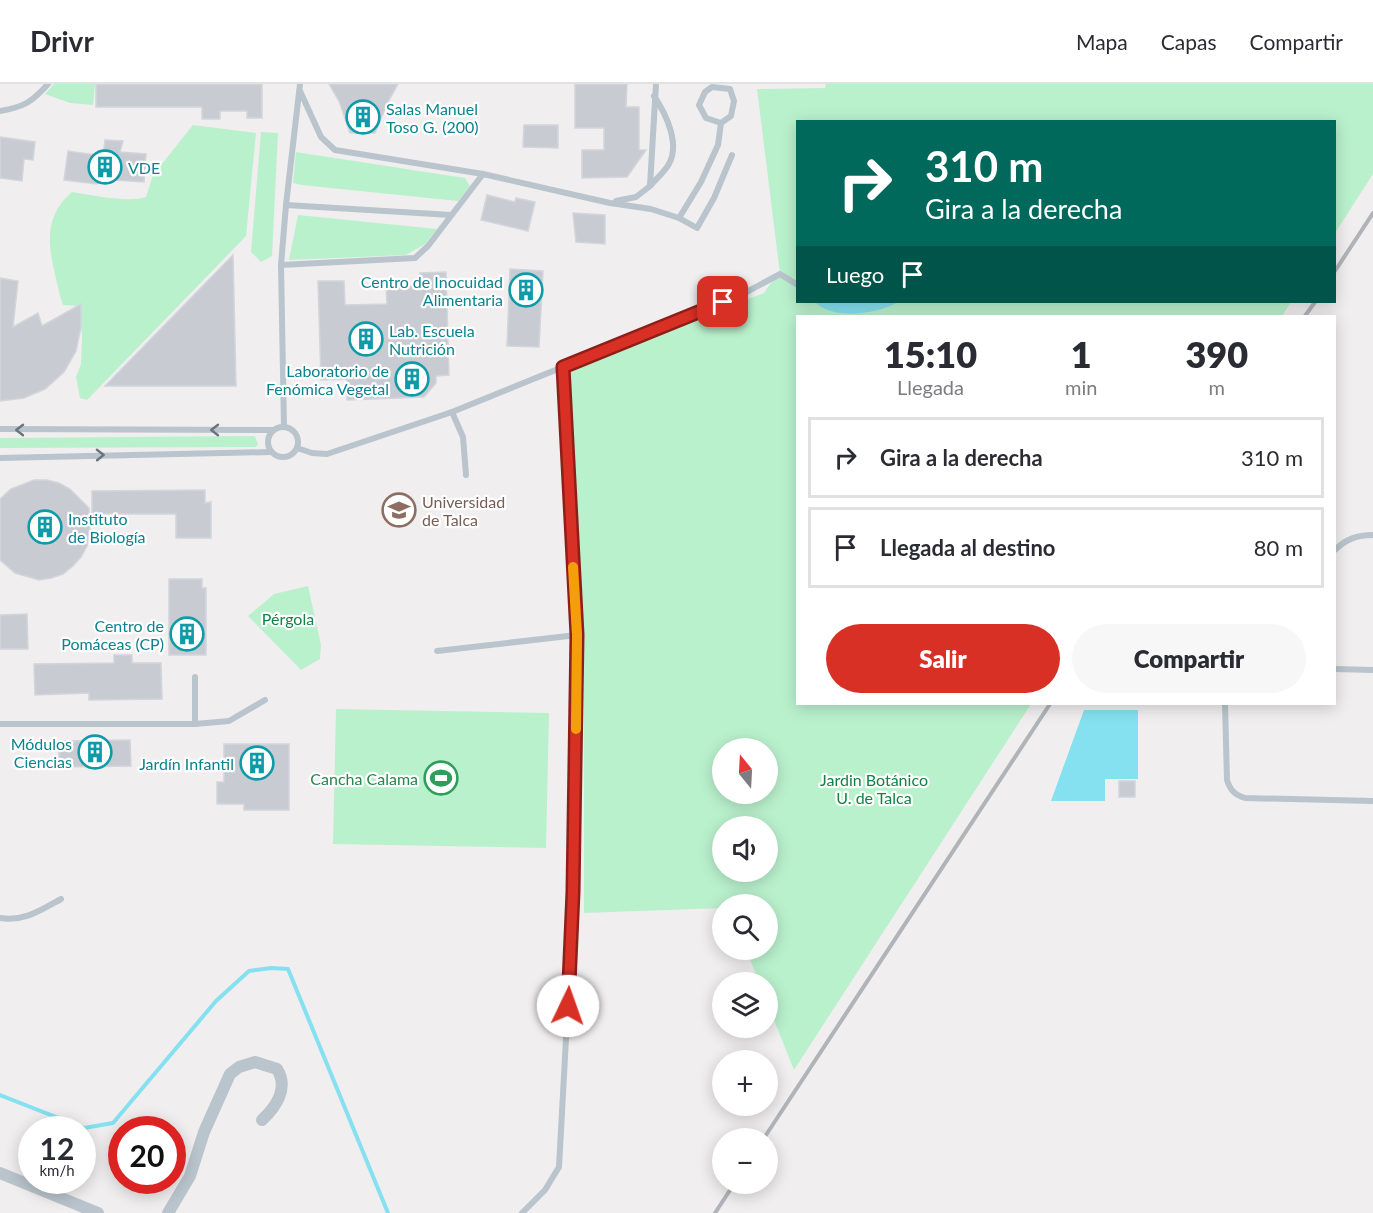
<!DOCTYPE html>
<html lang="es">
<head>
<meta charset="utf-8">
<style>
	:root { --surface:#fff; --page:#f7f7f7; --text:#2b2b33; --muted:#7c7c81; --line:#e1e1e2; --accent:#d93025 }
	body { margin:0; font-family:Lato,sans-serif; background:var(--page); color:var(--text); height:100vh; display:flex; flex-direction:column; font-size:22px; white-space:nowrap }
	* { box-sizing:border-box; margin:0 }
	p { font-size:20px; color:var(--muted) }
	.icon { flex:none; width:33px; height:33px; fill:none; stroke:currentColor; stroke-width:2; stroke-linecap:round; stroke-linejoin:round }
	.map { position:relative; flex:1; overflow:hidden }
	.panel { position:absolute; left:796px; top:231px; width:540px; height:390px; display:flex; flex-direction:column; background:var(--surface); border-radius:0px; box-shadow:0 3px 15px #0003 }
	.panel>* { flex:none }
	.top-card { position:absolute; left:796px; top:36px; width:540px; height:183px; border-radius:0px; box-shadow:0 3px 15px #0003; background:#00695c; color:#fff; overflow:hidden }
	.needle { width:39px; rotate:342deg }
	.buttons { position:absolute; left:712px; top:654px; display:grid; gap:12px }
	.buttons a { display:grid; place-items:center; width:66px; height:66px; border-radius:50%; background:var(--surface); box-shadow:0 3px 15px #0003; font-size:30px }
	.speed { position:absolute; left:18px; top:1032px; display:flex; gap:12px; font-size:30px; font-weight:700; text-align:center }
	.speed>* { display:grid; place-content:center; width:78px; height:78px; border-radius:50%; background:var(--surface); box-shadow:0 3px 15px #0003; line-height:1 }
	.speed small { font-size:15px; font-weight:400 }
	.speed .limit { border:9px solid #d22; background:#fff; color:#111 }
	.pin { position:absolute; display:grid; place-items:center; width:51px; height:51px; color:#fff; margin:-26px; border-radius:12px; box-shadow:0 3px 9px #0006 }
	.me { position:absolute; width:66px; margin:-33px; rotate:3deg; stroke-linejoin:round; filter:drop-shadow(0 0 4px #0008) }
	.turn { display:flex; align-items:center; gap:21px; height:126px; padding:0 30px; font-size:27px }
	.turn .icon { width:78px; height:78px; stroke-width:2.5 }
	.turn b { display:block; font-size:42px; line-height:51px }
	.then { display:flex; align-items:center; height:57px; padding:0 30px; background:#0003; gap:12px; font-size:22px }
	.eta { display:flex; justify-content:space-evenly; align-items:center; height:102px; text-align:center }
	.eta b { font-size:36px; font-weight:800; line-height:42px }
	.cta { display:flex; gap:12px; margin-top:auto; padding:12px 30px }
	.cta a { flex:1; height:69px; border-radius:36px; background:var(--accent); color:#fff; font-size:24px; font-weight:800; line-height:69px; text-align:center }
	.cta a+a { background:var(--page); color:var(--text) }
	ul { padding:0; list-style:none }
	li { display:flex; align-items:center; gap:18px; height:81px; margin:0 12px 9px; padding:0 18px; border:3px solid var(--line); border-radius:0px }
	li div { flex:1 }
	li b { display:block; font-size:22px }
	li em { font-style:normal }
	header { display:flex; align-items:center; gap:36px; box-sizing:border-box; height:84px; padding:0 30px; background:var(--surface); border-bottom:2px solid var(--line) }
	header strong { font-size:28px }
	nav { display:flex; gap:33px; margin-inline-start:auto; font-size:21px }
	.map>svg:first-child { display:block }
	.green { fill:#baf1cd; fill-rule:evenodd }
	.water { fill:#85e0f0 }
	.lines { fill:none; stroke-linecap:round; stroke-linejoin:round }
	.stream { stroke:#85e0f0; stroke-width:4 }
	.building { fill:#c8ccd2; stroke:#d2d5db; stroke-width:1.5 }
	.service { stroke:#b9c4cc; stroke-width:6 }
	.minor { stroke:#b9c4cc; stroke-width:12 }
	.rail { stroke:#b0b4b9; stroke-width:4 }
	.oneway { stroke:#68757e }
	.route-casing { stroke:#8d1f18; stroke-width:15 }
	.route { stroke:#d93025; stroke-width:10 }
	.slow { stroke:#f59e0b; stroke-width:10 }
	.labels { text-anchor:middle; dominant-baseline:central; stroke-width:4.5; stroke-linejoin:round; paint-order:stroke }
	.culture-label { font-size:16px; fill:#0d838f; stroke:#fff; text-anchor:end }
	.education-label { font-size:16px; fill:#785e54; stroke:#fff; text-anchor:start }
	.park-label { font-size:16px; fill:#128344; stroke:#fff }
	.leisure-label { font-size:16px; fill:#27864d; stroke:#fff; text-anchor:end }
</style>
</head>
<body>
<header>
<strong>Drivr</strong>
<nav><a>Mapa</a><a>Capas</a><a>Compartir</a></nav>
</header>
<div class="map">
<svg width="1373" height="1129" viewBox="0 0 1373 1129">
	<rect width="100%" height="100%" fill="#f1eeef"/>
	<g class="green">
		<polygon points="54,0 95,0 93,21 70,19 45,10"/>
		<path d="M826,0H1373V90L1335,149V38H798V218H1291L1282,232H798V620H1031L794,986L768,921V898H759L746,866H768V820H723V824L584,829V554L566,285L764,209L775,193L780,190L757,5L825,4ZM723,664H768V710H723ZM723,742H768V788H723Z"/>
		<path d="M193,41L256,49L246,152L87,316L80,314L76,293L81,280L82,253L79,222L63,221L60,212C52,174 37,138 72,108C92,111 127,119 146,113L153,91Z"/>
		<polygon points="261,48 278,49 272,172 261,178 251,168"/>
		<polygon points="296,68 465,94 470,102 458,117 301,101 293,99"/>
		<polygon points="298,131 437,145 425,160 406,171 289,176"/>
		<polygon points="255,352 258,361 255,363 0,364 0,354"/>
		<polygon points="308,502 321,561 320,575 301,586 248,532 274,510"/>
		<polygon points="336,625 549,629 546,764 333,760"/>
	</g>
	<g class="water">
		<path d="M815,218H898C877,230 834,237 815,218Z"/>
		<polygon points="1084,626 1138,626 1138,695 1105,695 1105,717 1051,717"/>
	</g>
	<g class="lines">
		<polyline class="stream" points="0,1011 84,1044 113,1039 216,917 249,887 271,884 288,885 388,1129"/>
	</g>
	<g class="building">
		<polygon points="96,0 262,0 262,34 247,34 247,27 220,27 220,35 202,35 202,23 96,23"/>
		<polygon points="329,0 398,0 388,18 375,49 350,49 339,17"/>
		<polygon points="575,0 627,0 626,23 639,23 639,66 646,66 627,93 582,94 582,66 604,66 604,44 575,44"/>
		<polygon points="524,41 558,41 558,64 523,63"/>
		<polygon points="0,53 35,58 33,76 24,75 22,97 0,94"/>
		<polygon points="105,56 123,57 120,68 146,70 144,98 99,95 97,100 64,96 68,67 103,72"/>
		<polygon points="487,111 515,118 516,114 535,118 528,147 481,136"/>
		<polygon points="573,129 605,131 605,160 576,158"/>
		<polygon points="233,171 236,302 105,302"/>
		<polygon points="510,185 543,187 539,263 507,262"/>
		<polygon points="446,188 449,291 436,292 436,299 424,313 347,316 347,295 321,296 318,197 344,197 345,221 387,220 386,202 420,201 420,189"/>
		<polygon points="0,194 18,197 13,243 38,229 42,242 81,220 81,243 76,267 64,288 45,305 24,314 0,317"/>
		<polygon points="34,396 47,396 59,399 70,405 89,424 90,449 87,462 81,473 73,482 63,490 51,494 39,496 15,489 0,476 0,415 11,405"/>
		<polygon points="205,406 205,419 211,418 211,454 176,454 176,430 92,430 92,407"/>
		<polygon points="169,495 202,495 202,504 206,504 206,571 169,571"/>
		<polygon points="27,530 28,565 0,565 0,531"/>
		<polygon points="114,571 132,571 132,579 161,579 162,615 89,616 89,609 35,611 34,580 114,579"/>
		<polygon points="130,656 131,682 59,683 59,657"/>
		<polygon points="224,660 289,660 289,726 244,726 244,720 217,720 217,698 224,698"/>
		<rect x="1119" y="697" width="16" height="16"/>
	</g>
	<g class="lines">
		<g class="service">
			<polyline points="300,7 321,53 335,66 483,90 610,119 651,125 679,134 701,98 718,61 721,39 731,32 734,17 730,5 712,3 705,8 699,21 706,34 721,39"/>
			<path d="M0,27C24,23 32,18 48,0"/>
			<path d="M651,101C656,95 662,90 667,83C682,62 666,30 654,12"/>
			<polyline points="616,117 636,113 650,102 656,0"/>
			<polyline points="286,121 300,0"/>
			<polyline points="451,131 286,121 281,181 415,174 428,162 483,90"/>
			<polyline points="679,134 697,144 714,114 732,71"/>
			<polyline points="281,181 284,343"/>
			<polyline points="452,328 463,353 466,391"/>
			<circle cx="283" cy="358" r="15"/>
			<polyline points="0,345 273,346"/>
			<polyline points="297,364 312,369 327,370 452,328 743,210 780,190 796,200"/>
			<polyline points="0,374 271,368"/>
			<path d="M1335,466C1346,455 1357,451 1373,451"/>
			<polyline points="437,567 577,551"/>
			<polyline points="1335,585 1373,586"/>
			<path d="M1225,620L1227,696C1230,706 1235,711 1245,714L1373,717"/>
			<polyline points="0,640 195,640 229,637 265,616"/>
			<polyline points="195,640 195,593"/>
			<path d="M0,834C24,838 41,826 61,815"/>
			<polyline points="522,1129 545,1106 559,1083 574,808 577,551 563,283"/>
		</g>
		<g class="minor">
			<polyline points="0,1089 98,1129"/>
			<path d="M168,1129L190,1092L204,1048L230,990L239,983L255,978L277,985C289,1004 276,1023 262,1036"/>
		</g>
		<g class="rail">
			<polyline points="1335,187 1373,129"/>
			<polyline points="1305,232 1315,218"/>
			<polyline points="764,1054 1050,620"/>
			<polyline points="715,1129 734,1100"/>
		</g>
	</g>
	<defs><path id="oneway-chevron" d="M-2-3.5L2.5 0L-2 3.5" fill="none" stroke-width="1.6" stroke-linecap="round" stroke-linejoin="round" transform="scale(1.5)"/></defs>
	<g class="oneway">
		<use href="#oneway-chevron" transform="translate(20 346) rotate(-180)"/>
		<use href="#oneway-chevron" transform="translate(215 346) rotate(180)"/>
		<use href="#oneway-chevron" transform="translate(100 371) rotate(-1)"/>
	</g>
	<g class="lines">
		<g class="route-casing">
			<polyline id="route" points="568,922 573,808 577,551 563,283 723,218"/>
		</g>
		<use href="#route" class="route"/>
		<polyline class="slow" points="573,483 577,551 576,645"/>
	</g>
	<defs>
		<g id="building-ring" transform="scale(1.725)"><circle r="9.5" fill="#fff" stroke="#0f9aa8" stroke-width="1.5"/><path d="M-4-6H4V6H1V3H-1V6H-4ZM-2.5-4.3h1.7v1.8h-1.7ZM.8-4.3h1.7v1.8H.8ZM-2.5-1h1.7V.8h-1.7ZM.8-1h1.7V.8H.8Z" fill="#0f9aa8"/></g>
		<g id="university-ring" transform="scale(1.725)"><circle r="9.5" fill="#fff" stroke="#8d6e63" stroke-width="1.5"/><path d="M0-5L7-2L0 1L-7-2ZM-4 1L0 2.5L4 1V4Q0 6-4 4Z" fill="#8d6e63"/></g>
		<g id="stadium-ring" transform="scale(1.725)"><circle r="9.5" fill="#fff" stroke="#2e9e5b" stroke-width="1.5"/><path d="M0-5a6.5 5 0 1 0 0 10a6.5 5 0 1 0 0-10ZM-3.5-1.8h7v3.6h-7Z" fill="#2e9e5b"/></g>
	</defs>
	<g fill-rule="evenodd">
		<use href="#building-ring" x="363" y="33"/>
		<use href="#building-ring" x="105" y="83"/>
		<use href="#building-ring" x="526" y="206"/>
		<use href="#building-ring" x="366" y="255"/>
		<use href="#building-ring" x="412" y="295"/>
		<use href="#university-ring" x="399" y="426"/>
		<use href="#building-ring" x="45" y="443"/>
		<use href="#building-ring" x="187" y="550"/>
		<use href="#building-ring" x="95" y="668"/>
		<use href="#building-ring" x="257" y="679"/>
		<use href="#stadium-ring" x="441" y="694"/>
	</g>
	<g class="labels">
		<g class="culture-label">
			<text x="386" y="24" text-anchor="start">Salas Manuel<tspan x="386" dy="18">Toso G. (200)</tspan></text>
			<text x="128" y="83" text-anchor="start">VDE</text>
			<text x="503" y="197">Centro de Inocuidad<tspan x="503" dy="18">Alimentaria</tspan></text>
			<text x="389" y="246" text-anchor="start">Lab. Escuela<tspan x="389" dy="18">Nutrición</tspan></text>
			<text x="389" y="286">Laboratorio de<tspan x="389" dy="18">Fenómica Vegetal</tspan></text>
			<text x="68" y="434" text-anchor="start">Instituto<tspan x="68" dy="18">de Biología</tspan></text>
			<text x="164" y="541">Centro de<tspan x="164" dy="18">Pomáceas (CP)</tspan></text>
			<text x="72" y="659">Módulos<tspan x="72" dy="18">Ciencias</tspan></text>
			<text x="234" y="679">Jardín Infantil</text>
		</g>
		<g class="education-label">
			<text x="422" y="417">Universidad<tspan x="422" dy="18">de Talca</tspan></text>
		</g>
		<g class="park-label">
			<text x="288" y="534">Pérgola</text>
			<text x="874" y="695">Jardin Botánico<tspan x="874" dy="18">U. de Talca</tspan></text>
		</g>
		<g class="leisure-label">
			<text x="418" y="694">Cancha Calama</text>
		</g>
	</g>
</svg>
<div class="buttons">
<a><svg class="needle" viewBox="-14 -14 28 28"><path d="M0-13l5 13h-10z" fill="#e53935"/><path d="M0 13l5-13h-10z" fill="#7c7c81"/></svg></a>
<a><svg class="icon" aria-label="sound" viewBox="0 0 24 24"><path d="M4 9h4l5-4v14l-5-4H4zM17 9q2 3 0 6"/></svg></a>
<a><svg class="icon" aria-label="search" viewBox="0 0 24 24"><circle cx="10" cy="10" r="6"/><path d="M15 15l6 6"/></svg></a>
<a><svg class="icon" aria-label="layers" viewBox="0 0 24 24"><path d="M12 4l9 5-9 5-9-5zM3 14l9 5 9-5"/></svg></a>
<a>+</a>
<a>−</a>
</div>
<div class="speed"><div>12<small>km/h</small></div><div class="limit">20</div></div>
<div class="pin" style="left:723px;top:218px;background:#d93025"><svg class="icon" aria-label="arrive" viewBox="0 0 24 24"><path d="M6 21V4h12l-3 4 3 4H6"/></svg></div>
<svg class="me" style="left:568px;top:922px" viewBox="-20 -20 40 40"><circle r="19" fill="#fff"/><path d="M0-13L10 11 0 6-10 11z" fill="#d93025"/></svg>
<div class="top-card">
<div class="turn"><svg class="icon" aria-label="right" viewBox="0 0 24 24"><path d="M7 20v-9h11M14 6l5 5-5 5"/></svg><div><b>310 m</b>Gira a la derecha</div></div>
<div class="then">Luego<svg class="icon" aria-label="arrive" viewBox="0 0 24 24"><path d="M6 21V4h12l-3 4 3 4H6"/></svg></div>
</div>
<section class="panel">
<div class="eta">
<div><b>15:10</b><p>Llegada</p></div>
<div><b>1</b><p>min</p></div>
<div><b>390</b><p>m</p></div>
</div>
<ul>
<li><svg class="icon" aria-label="right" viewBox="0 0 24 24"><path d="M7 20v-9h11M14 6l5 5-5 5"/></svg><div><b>Gira a la derecha</b></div><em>310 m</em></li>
<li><svg class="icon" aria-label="arrive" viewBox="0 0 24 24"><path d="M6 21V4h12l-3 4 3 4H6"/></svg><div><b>Llegada al destino</b></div><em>80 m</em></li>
</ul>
<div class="cta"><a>Salir</a><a>Compartir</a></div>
</section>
</div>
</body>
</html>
